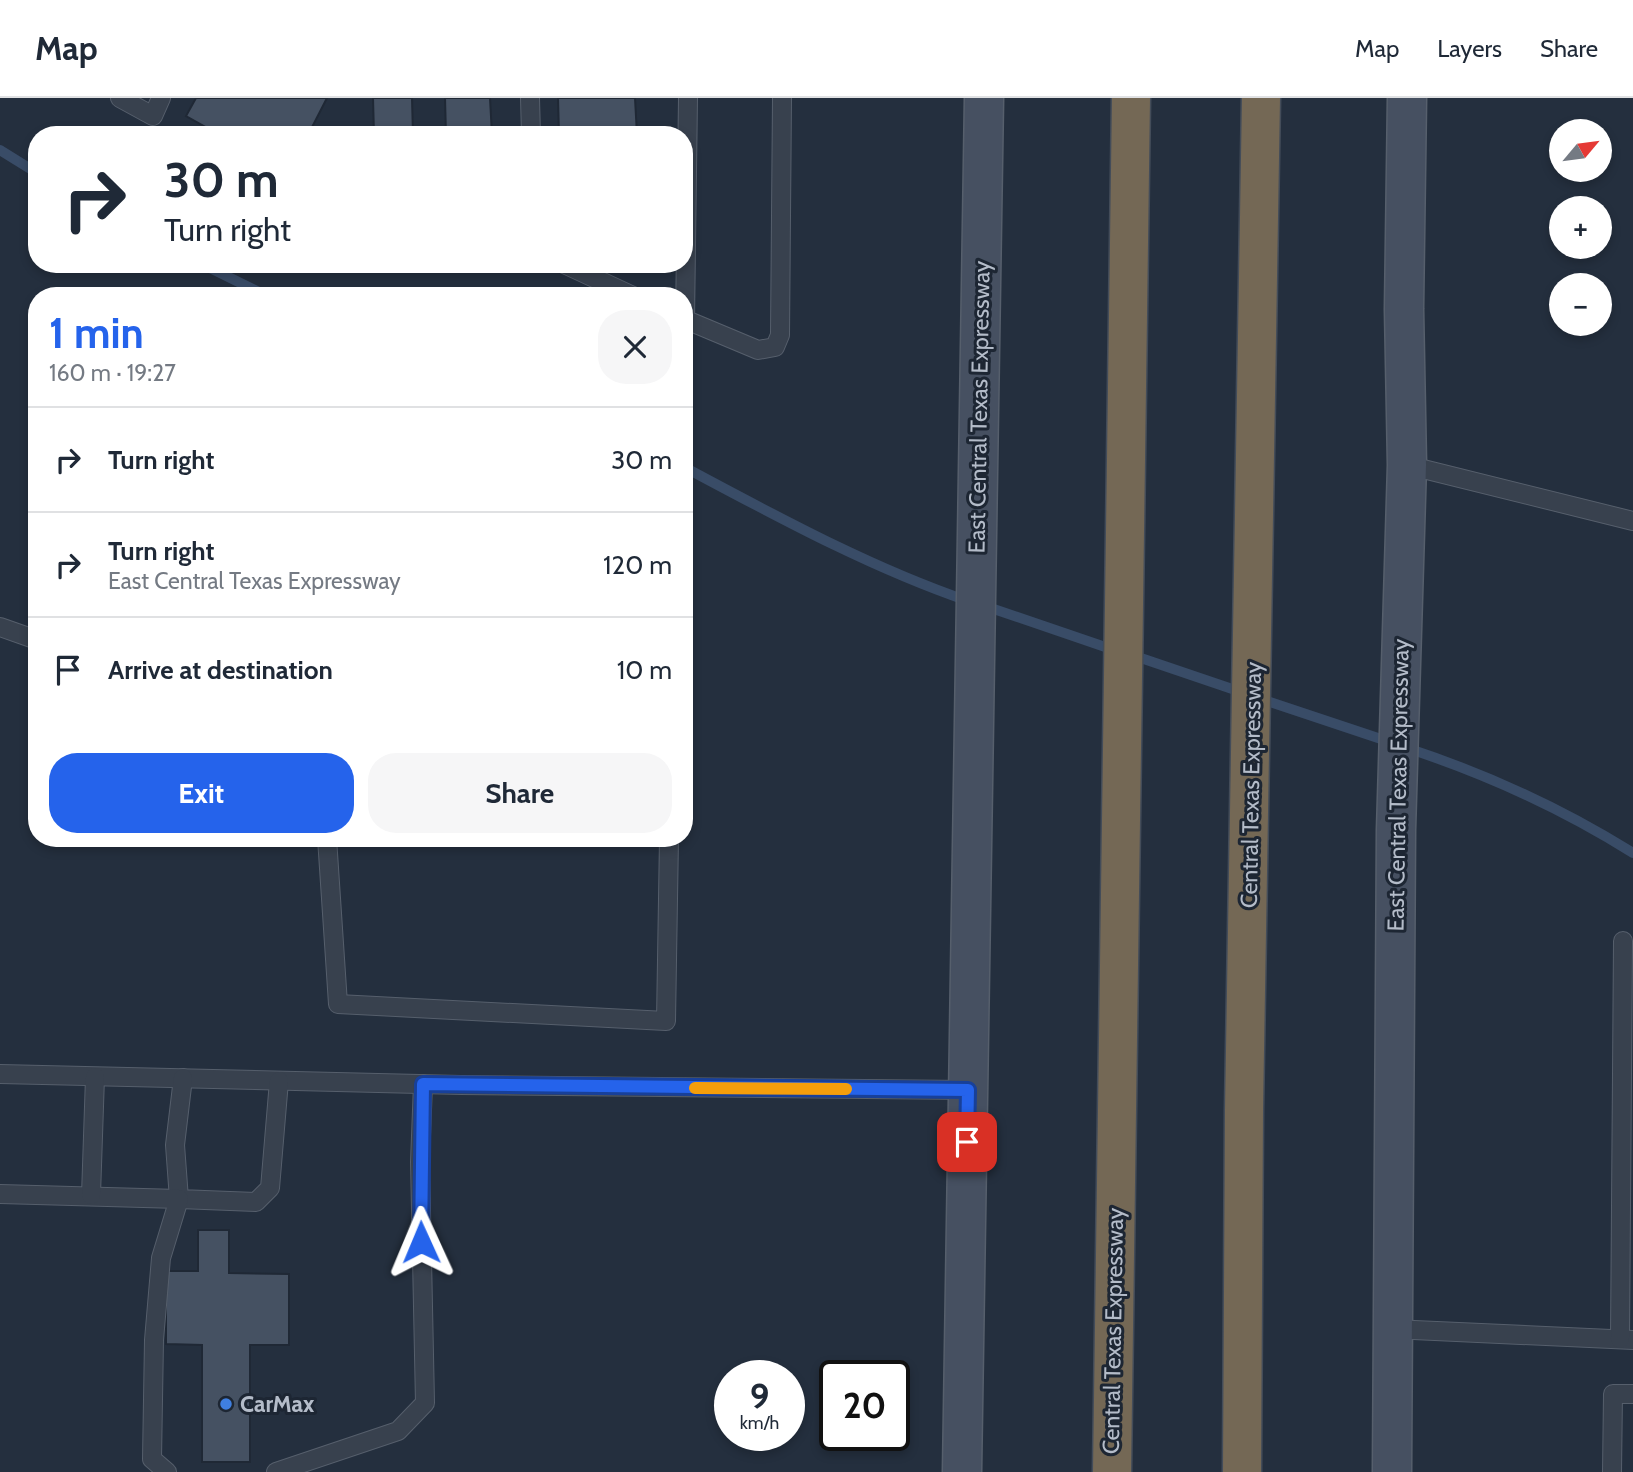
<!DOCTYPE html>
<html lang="en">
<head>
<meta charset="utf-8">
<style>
	:root { --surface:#fff; --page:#f6f6f7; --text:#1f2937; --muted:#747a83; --line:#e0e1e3; --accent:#2563eb }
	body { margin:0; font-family:Cabin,sans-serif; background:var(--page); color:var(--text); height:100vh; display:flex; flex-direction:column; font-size:26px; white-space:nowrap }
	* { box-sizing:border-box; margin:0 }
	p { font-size:23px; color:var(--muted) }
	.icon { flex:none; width:38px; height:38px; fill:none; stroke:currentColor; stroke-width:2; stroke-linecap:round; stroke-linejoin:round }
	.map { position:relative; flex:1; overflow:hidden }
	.panel { position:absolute; left:28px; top:189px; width:665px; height:560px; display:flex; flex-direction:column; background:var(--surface); border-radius:28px; box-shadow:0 4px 10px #0003 }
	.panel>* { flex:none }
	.top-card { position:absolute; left:28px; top:28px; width:665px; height:147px; border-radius:28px; box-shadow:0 4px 10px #0003; background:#fff; color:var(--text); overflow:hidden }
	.needle { width:46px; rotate:61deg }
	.fabs { position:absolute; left:1549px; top:21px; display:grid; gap:14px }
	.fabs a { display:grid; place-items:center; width:63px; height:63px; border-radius:50%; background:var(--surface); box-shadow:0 4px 10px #0003; font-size:35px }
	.speed { position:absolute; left:714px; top:1262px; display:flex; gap:14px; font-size:35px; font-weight:700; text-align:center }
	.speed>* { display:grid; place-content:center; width:91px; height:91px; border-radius:50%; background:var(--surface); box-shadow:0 4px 10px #0003; line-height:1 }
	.speed small { font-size:18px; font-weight:400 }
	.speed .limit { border:4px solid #111; border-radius:10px; background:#fff; color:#111 }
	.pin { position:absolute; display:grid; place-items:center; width:60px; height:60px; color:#fff; margin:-30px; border-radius:14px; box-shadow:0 4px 10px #0006 }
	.me { position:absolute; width:77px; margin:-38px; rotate:359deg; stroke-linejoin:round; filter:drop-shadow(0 0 5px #0008) }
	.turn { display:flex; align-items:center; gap:24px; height:147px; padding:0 21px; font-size:32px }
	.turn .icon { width:91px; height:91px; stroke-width:2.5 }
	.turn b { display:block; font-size:49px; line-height:60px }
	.round { display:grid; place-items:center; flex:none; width:74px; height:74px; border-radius:28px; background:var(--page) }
	.summary { display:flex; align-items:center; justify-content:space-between; height:119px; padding:0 21px }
	h1 { font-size:42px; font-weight:800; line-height:52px; color:var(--accent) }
	.action { display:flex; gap:14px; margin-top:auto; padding:14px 21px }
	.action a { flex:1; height:80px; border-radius:28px; background:var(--accent); color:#fff; font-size:28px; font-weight:800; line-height:80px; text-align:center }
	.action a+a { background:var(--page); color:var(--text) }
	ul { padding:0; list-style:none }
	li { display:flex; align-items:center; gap:21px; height:105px; padding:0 21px; border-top:2px solid var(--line) }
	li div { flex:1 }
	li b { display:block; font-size:26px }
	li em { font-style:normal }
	header { display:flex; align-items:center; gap:42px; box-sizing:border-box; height:98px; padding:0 35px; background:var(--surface); border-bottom:2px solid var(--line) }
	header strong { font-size:33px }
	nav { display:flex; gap:38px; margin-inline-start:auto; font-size:24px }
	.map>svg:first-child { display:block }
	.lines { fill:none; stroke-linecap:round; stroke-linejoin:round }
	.stream { stroke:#394c67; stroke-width:10 }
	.building { fill:#455162; stroke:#1f2835; stroke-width:2 }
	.lane-casing { stroke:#565f6c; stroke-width:20 }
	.secondary-casing { stroke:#565f6c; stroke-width:41 }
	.highway-casing { stroke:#434c59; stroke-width:41 }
	.lane { stroke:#38414e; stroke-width:18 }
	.secondary { stroke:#465061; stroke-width:38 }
	.highway { stroke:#746855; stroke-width:38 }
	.route-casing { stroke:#184099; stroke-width:18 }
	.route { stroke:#2563eb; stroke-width:12 }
	.slow { stroke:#f59e0b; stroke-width:12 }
	.shop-dot { fill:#3f7fe0; stroke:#1d2633; stroke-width:2.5 }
	.labels { text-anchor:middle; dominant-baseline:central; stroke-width:6; stroke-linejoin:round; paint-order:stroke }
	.street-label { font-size:23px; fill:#b4bcc9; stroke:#1d2633 }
	.poi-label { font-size:23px; font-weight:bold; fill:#b4bcc9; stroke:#1d2633; text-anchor:start }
</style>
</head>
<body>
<header>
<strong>Map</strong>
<nav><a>Map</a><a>Layers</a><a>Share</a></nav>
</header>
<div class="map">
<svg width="1633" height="1374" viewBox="0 0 1633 1374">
	<rect width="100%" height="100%" fill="#242f3e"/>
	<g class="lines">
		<g class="stream">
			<polyline points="0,52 37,75"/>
			<polyline points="202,166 267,198"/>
			<path d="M684,369C776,418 869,469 968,503"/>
			<polyline points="982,507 1114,552"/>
			<polyline points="1132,557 1244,595"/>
			<polyline points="1258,600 1390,644"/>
			<path d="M1407,650C1486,676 1563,711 1633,755"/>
		</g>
	</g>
	<g class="building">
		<polygon points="196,0 327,0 308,37 220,37 186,18"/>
		<polygon points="373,0 412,0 413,37 374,37"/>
		<polygon points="445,0 490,0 492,37 446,37"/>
		<polygon points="558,0 635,0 637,37 559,37"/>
		<polygon points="198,1132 229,1132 229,1175 289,1176 289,1247 250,1247 250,1364 202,1364 202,1247 166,1246 166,1173 198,1173"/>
	</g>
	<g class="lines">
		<g class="lane-casing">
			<g id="lane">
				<polyline points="120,0 153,18 161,0"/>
				<polyline points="530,0 531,37"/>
				<polyline points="564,166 633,198"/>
				<polyline points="684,221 758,252 775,249 780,237 782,0"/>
				<polyline points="685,222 688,0"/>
				<polyline points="1407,367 1633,423"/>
				<polyline points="0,529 37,542"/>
				<polyline points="327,740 338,906 666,923 669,740"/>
				<polyline points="0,976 461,987 968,992"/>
				<polyline points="183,980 175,1047 179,1101 256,1104 270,1090 279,983"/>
				<polyline points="0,1096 179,1101 161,1160 154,1242 152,1361 167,1374"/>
				<polyline points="91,1097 95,979"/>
				<polyline points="1392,1231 1633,1242"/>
				<polyline points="1620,1241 1623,843"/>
				<polyline points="276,1374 398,1333 425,1305 420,1064 423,986"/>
				<polyline points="1612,1374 1613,1296 1633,1296"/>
			</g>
		</g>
		<g class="secondary-casing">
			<g id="secondary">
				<polyline points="962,1374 984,0"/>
				<polyline points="1392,1374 1396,732 1407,367 1404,211 1407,0"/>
			</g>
		</g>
		<g class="highway-casing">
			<g id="highway">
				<polyline points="1112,1374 1131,0"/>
				<polyline points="1242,1374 1244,1012 1261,0"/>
			</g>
		</g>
		<use href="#lane" class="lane"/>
		<use href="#secondary" class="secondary"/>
		<use href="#highway" class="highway"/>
	</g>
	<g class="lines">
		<g class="route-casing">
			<polyline id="route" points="421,1144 423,986 968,992 967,1044"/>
		</g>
		<use href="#route" class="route"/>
		<polyline class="slow" points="695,990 846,991"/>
	</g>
	<circle class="shop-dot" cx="226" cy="1306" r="7"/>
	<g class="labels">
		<g class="street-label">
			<text transform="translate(979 309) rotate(-89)">East Central Texas Expressway</text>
			<text transform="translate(1251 687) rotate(-89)">Central Texas Expressway</text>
			<text transform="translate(1398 687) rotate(-89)">East Central Texas Expressway</text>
			<text transform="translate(1113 1233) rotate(-89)">Central Texas Expressway</text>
		</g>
		<g class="poi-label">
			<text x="240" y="1306">CarMax</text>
		</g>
	</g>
</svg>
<div class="fabs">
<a><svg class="needle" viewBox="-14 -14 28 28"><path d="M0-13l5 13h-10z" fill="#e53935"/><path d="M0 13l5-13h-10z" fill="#747a83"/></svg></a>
<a>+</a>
<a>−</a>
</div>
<div class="speed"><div>9<small>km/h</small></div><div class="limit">20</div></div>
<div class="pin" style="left:967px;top:1044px;background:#d93025"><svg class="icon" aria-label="arrive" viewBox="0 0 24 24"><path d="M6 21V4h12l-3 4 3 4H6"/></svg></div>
<svg class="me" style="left:421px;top:1144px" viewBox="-20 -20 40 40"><path d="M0-17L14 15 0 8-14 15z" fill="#2563eb" stroke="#fff" stroke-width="4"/></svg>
<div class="top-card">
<div class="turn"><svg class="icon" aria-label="right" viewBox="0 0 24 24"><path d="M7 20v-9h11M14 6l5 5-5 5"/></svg><div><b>30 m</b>Turn right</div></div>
</div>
<section class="panel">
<div class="summary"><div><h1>1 min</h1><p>160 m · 19:27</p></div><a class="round"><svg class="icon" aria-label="close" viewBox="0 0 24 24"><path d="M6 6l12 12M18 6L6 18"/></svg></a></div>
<ul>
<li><svg class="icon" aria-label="right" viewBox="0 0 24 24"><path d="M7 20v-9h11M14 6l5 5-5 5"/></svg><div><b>Turn right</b></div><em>30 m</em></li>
<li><svg class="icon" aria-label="right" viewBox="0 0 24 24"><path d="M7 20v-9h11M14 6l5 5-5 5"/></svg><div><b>Turn right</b><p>East Central Texas Expressway</p></div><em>120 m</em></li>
<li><svg class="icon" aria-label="arrive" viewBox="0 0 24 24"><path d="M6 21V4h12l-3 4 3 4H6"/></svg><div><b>Arrive at destination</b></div><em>10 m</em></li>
</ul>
<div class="action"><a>Exit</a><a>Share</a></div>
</section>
</div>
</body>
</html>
